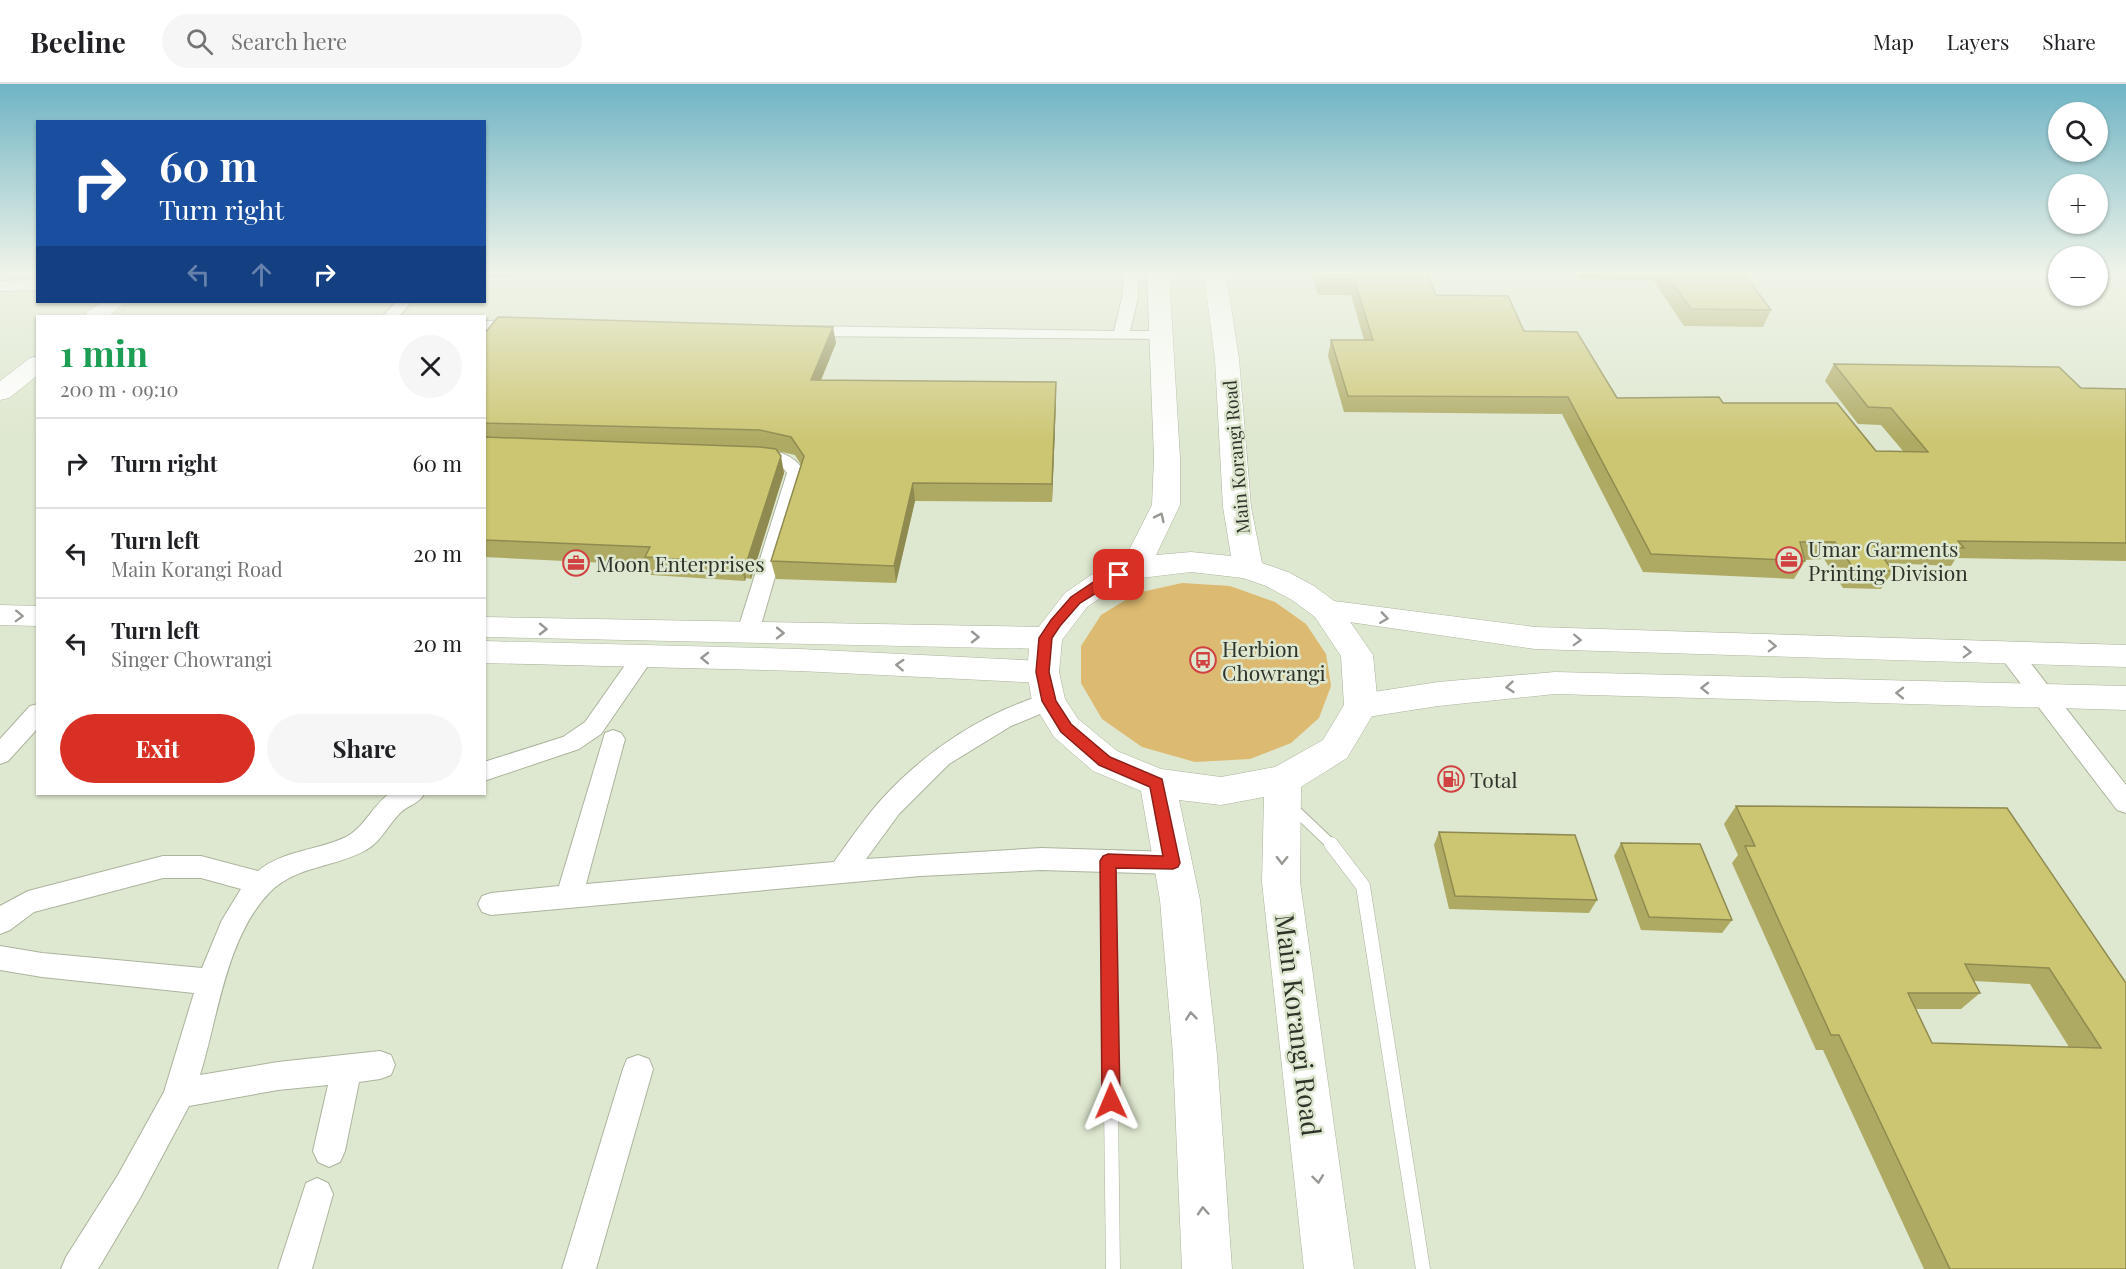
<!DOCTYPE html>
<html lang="en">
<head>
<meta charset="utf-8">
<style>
	:root { --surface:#fff; --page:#f6f6f6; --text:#202124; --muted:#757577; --line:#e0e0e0; --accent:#d93025 }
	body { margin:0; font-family:"Playfair Display",serif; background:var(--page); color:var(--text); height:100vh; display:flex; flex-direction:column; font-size:22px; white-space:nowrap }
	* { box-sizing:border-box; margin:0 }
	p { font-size:20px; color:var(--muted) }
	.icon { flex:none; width:33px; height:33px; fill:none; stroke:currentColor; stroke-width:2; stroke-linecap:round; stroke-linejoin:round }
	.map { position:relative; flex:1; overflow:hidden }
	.details { position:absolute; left:36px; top:231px; width:450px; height:480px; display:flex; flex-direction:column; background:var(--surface); border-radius:0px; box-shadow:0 2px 4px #0004 }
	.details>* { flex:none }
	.guide { position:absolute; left:36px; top:36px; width:450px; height:183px; border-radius:0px; box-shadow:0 2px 4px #0004; background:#1a4fa0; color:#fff; overflow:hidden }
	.buttons { position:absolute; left:2048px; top:18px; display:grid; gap:12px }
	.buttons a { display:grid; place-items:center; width:60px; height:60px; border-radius:50%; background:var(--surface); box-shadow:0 2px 4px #0004; font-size:30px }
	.pin { position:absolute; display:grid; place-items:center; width:51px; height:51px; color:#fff; margin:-26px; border-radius:12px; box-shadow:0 3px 9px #0006 }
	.me { position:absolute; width:66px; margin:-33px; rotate:359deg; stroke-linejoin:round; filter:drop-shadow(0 0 4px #0008) }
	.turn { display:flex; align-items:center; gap:21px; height:126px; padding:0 24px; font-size:27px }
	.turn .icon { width:78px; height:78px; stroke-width:2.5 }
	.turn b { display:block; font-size:42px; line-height:51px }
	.lanes { display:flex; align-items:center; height:57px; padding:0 24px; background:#0003; justify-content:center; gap:30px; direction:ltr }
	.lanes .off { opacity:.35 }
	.round { display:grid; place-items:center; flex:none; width:63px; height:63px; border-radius:32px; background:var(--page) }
	.headline { display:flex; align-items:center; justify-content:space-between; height:102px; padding:0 24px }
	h1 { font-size:36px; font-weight:700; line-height:45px; color:#1e9e55 }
	.button { display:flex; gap:12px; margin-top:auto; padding:12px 24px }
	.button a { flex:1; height:69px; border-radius:36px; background:var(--accent); color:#fff; font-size:24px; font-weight:700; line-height:69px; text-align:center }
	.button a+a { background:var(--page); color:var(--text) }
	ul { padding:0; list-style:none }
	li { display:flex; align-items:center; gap:18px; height:90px; padding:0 24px; border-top:2px solid var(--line) }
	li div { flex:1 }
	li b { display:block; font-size:22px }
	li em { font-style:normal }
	header { display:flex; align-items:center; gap:36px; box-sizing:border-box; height:84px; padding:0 30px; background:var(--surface); border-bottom:2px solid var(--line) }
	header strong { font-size:28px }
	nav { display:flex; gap:33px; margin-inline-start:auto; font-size:21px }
	.search { width:420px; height:54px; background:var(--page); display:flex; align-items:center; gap:15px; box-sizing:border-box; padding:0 21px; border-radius:33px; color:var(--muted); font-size:22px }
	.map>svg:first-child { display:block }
	.green { fill:#ddba71 }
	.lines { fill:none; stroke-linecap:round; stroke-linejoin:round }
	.lane-far1-casing { stroke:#abb49d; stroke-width:12 }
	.lane-casing { stroke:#abb49d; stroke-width:15 }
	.street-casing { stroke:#abb49d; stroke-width:2 }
	.secondary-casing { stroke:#abb49d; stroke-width:1 }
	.primary-casing { stroke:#abb49d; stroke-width:1 }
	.lane-far1 { stroke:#fff; stroke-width:10 }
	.lane { stroke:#fff; stroke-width:14 }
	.street { fill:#fff; fill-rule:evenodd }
	.secondary { fill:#fff; fill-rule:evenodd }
	.primary { fill:#fff; fill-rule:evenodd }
	.wall { fill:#afaa63; fill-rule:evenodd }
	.shaded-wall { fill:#8f8b50 }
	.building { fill:#ccc673; stroke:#8f8b50; stroke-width:1.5; fill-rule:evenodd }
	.oneway { stroke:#979994 }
	.route { fill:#d93025; stroke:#8d1f18; stroke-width:1.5 }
	.labels { text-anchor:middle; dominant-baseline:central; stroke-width:5; stroke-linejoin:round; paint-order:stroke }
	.far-street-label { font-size:18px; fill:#2f332a; stroke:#dee7cf }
	.poi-label { font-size:21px; fill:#2f332a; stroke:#dee7cf; text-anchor:start }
	.near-street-label { font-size:26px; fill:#2f332a; stroke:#dee7cf }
</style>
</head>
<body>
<header>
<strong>Beeline</strong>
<div class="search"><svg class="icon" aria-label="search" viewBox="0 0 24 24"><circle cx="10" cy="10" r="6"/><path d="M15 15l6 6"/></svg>Search here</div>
<nav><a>Map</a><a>Layers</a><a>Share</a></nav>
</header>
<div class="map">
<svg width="2126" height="1185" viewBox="0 0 2126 1185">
	<rect width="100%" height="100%" fill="#dee7cf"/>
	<polygon class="green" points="1182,499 1230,502 1275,518 1306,540 1326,570 1331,602 1319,634 1291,659 1250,675 1195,678 1142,663 1102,635 1081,599 1081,562 1101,531 1137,509"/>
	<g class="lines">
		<g class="lane-far1-casing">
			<polyline id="lane-far1" points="1292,723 1332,761"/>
		</g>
		<g class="lane-casing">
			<g id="lane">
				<polyline points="1331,760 1363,802 1423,1185"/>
				<polyline points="1108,777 1113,1185"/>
			</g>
		</g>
		<g class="street-casing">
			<g id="street">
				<polygon points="1124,190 1138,190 1138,214 1130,247 1161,247 1169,252 1167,255 804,252 796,247 804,242 1114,247 1122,214"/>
				<polygon points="38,196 38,206 0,207 0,197"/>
				<polygon points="396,218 412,218 399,232 383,232"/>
				<polygon points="484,237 522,237 530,242 522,247 484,247"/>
				<path d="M750,365C773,366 793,367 805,389L759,548L756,553L748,556L740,553L737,548L787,389C777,373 759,379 744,375L741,371L744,367Z"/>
				<polygon points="2010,561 2018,563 2126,701 2126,729 2117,726 2002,575 1999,569 2002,563"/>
				<polygon points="643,565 651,567 654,573 601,650 579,665 484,697 484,678 563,653 585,638 635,567"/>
				<path d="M1049,609L1057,611L1060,617L1057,623L1011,642L949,680L899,730L866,775L1041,764L1173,768L1182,771L1186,779L1182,787L1173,790L1041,786L920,792L491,831L482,828L478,820L482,812L491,809L559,802L605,649L613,646L621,649L625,655L586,800L834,778C849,757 864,735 881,716C926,666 985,628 1049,609Z"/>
				<polygon points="38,620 38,644 8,677 0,680 0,655 30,622"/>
				<path d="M389,710H424C419,720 408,721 400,729C388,741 381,758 366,766C335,784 297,781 270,808C226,853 218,933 200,991L278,978L380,967L391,971L395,981L391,991L380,995L359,998L345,1067L340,1078L329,1083L318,1078L313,1067L328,1001L278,1006L189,1022L140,1114L98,1185H61L66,1173L118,1091L164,1008L194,909L42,893L0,886V862L42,869L202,884L222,836L241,805L201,794H163L34,828L10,846L0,850V822L28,807L163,772H201L258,787C283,766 317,767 346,753C365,743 372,722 389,710Z"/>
				<polygon points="638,971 649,975 653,985 596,1185 562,1185 623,985 627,975"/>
				<polygon points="317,1094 328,1099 333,1110 312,1185 278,1185 306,1099"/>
			</g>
		</g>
		<g class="secondary-casing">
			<g id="secondary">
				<polygon points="102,218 126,218 109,232 85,232 88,227"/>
				<polygon points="38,272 38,291 9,314 0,316 0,297 30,274"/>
				<polygon points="1326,516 1535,543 2126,561 2126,583 1535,565 1315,533 1311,526 1315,519"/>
				<polygon points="0,521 38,522 38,542 0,541"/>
				<polygon points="484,533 1046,543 1057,546 1061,554 1057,562 1046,565 484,553"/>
				<polygon points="484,557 800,565 1043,577 1054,580 1059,588 1054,596 1043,599 800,587 484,579"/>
				<polygon points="1555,588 2126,602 2126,626 1555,610 1438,622 1361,634 1350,630 1345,622 1350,614 1361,610 1438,598"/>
			</g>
		</g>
		<g class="primary-casing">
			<path id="primary" d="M1147,190H1169L1180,374V421L1156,471L1191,468L1231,472L1223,423L1215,275L1204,190H1226L1239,275L1251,423L1262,479L1288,488L1314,502L1337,519L1373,571L1378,622L1347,674L1301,703L1300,798L1354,1185H1304L1262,798L1264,713L1221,721L1179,716L1200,816L1217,971L1232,1185H1182L1173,971L1160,816L1141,707L1093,687L1054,653L1032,617L1027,588L1030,554L1065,509L1091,491L1123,478L1152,421L1154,374ZM1191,488L1243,494L1266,502L1292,516L1315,533L1341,572L1344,621L1323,656L1275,683L1221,693L1161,685L1117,667L1078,635L1065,615L1059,588L1062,556L1087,523L1113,505L1141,494Z"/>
		</g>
		<use href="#lane-far1" class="lane-far1"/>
		<use href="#lane" class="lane"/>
		<use href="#street" class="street"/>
		<use href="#secondary" class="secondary"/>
		<use href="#primary" class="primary"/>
	</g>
	<g class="wall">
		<polygon points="484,190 518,190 515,193 484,192"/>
		<polygon points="1312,190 1427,190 1436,211 1524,247 1617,314 1723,319 1876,367 1903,367 1881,341 1858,340 1825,297 1834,280 2081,304 2126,305 2126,477 1956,474 1951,482 1887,479 1893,487 1881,505 1843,504 1824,475 1804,476 1805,477 1794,495 1643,488 1562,330 1344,328 1328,272 1331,256 1364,256 1351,211 1318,211"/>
		<polygon points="1577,190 1744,190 1771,226 1763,243 1684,242 1653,196 1581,195"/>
		<polygon points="484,250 836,259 821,296 1056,315 1052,418 915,417 896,499 776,495 771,477 801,381 795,371 777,367 784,389 751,495 746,494 745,497 651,491 647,481 484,473"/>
		<path d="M1736,722L2126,899V1185H1924L1823,966H1816L1732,779L1738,771L1724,740ZM1974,897L2030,900L2069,963L1932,959L1916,925H1961L1980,909Z"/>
		<polygon points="1439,748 1597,816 1589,829 1449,825 1434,761"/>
		<polygon points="1621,759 1732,836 1722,849 1641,846 1614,772"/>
	</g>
	<g class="shaded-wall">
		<polygon points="833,243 836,259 814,313 811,296"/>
		<polygon points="1056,298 1056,315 1052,418 1052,400"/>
		<polygon points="781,372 784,389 751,495 747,477"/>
		<polygon points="913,399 915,417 896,499 894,482"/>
		<polygon points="741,476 746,494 745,497 740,479"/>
	</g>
	<g class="building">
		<polygon points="1319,190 1427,190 1436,211 1508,212 1524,247 1577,248 1617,314 1719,313 1723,319 1837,319 1876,367 1928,368 1891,324 1868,323 1834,280 2059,283 2081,304 2126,305 2126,459 1958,457 1964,464 1873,460 1893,487 1855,486 1835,458 1800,458 1805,477 1651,470 1568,313 1348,312 1331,256 1373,256 1354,195 1321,195"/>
		<polygon points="1666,190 1744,190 1771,226 1691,225"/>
		<polygon points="498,233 833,243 811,296 1056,298 1052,400 913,399 894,482 771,477 804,372 791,353 760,346 484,339 484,250"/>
		<polygon points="484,353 760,363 776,365 781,372 747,477 741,476 740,479 645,473 650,463 484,456"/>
		<path d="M1736,722L2007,724L2126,899V1185H1950L1839,951H1831L1745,762H1755ZM1965,880L2049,884L2101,964L1932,959L1908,909H1980Z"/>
		<polygon points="1439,748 1575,751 1597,816 1455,812"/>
		<polygon points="1621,759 1700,760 1732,836 1649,833"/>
	</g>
	<defs><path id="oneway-chevron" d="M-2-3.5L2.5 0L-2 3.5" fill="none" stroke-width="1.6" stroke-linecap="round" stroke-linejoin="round" transform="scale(1.5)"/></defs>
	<g class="oneway">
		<use href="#oneway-chevron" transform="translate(1160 433) rotate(-64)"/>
		<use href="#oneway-chevron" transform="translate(19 532) rotate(2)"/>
		<use href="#oneway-chevron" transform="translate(1384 534) rotate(8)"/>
		<use href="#oneway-chevron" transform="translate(543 545) rotate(1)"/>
		<use href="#oneway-chevron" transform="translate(780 549) rotate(1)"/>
		<use href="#oneway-chevron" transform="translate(975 553) rotate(1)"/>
		<use href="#oneway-chevron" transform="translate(1577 556) rotate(2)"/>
		<use href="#oneway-chevron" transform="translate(1772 562) rotate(2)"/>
		<use href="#oneway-chevron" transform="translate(1967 568) rotate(2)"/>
		<use href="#oneway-chevron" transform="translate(705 574) rotate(-179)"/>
		<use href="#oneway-chevron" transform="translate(900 581) rotate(-177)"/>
		<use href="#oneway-chevron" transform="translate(1510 603) rotate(175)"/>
		<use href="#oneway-chevron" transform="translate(1705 604) rotate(-179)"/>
		<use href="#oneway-chevron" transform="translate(1900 609) rotate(-179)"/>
		<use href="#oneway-chevron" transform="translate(1282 776) rotate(91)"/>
		<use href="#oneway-chevron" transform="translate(1191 932) rotate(-96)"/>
		<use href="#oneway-chevron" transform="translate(1318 1095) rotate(83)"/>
		<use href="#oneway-chevron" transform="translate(1203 1127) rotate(-93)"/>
	</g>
	<linearGradient id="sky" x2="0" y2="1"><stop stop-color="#6fb4c4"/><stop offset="0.53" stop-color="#f0f4e9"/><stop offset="1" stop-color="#f0f4e9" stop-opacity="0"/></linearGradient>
	<rect width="2126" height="356" fill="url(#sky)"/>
	<polygon class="route" points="1119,487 1125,491 1080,519 1060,542 1052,554 1049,588 1056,617 1071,640 1110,673 1162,695 1180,779 1178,783 1173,785 1116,784 1120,1017 1117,1023 1111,1026 1104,1023 1102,1017 1100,777 1103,772 1108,770 1163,772 1150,703 1099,681 1061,648 1042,617 1036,588 1039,554 1051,536 1071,513 1098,495"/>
	<defs>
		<g id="office-ring" transform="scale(1.35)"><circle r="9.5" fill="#dee7cf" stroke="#d14142" stroke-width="1.5"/><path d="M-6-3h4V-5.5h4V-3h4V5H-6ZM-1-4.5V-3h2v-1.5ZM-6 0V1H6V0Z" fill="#d14142"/></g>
		<g id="bus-ring" transform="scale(1.35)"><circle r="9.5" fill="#dee7cf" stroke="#d14142" stroke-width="1.5"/><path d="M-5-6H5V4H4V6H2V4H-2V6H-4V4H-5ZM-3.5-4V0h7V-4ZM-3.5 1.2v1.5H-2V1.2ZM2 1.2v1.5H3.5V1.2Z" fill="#d14142"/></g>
		<g id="fuel-ring" transform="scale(1.35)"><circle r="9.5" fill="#dee7cf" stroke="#d14142" stroke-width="1.5"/><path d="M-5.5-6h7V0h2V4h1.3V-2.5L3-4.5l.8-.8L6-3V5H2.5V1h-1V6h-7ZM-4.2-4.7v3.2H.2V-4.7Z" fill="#d14142"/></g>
	</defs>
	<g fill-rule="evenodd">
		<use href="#office-ring" x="1789" y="476"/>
		<use href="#office-ring" x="576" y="479"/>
		<use href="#bus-ring" x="1203" y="576"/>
		<use href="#fuel-ring" x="1451" y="695"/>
	</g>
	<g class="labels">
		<g class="far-street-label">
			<text transform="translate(1236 373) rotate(-95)">Main Korangi Road</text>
		</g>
		<g class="poi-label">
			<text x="1808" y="464">Umar Garments<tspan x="1808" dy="24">Printing Division</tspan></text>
			<text x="596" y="479">Moon Enterprises</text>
			<text x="1222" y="564">Herbion<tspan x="1222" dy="24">Chowrangi</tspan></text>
			<text x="1470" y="695">Total</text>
		</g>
		<g class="near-street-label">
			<text transform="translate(1299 941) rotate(83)">Main Korangi Road</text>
		</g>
	</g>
</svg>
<div class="buttons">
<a><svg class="icon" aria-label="search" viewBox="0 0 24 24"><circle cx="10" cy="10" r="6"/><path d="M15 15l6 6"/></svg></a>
<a>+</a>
<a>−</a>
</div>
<div class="pin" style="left:1119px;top:491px;background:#d93025"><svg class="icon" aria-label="arrive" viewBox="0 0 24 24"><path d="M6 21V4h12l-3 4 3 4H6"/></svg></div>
<svg class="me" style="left:1111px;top:1017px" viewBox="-20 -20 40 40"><path d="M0-17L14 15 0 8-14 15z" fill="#d93025" stroke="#fff" stroke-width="4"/></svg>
<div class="guide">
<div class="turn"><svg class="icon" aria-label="right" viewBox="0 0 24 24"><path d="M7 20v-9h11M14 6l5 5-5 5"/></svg><div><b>60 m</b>Turn right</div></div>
<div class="lanes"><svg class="icon off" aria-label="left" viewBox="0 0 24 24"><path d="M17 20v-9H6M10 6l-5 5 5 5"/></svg><svg class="icon off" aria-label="ahead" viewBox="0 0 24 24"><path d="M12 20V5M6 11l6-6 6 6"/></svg><svg class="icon" aria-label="right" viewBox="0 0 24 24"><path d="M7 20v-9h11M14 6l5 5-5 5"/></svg></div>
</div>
<section class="details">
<div class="headline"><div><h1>1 min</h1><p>200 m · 09:10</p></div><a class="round"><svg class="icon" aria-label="close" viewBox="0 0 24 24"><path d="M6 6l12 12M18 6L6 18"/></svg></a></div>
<ul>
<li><svg class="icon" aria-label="right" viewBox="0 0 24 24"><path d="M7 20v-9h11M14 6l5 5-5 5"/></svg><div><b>Turn right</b></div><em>60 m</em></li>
<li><svg class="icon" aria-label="left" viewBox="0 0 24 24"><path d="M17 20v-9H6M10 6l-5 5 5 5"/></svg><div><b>Turn left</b><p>Main Korangi Road</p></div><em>20 m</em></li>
<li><svg class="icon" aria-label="left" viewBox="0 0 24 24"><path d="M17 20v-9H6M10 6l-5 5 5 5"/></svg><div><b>Turn left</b><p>Singer Chowrangi</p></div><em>20 m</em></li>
</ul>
<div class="button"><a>Exit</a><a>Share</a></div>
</section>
</div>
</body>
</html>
